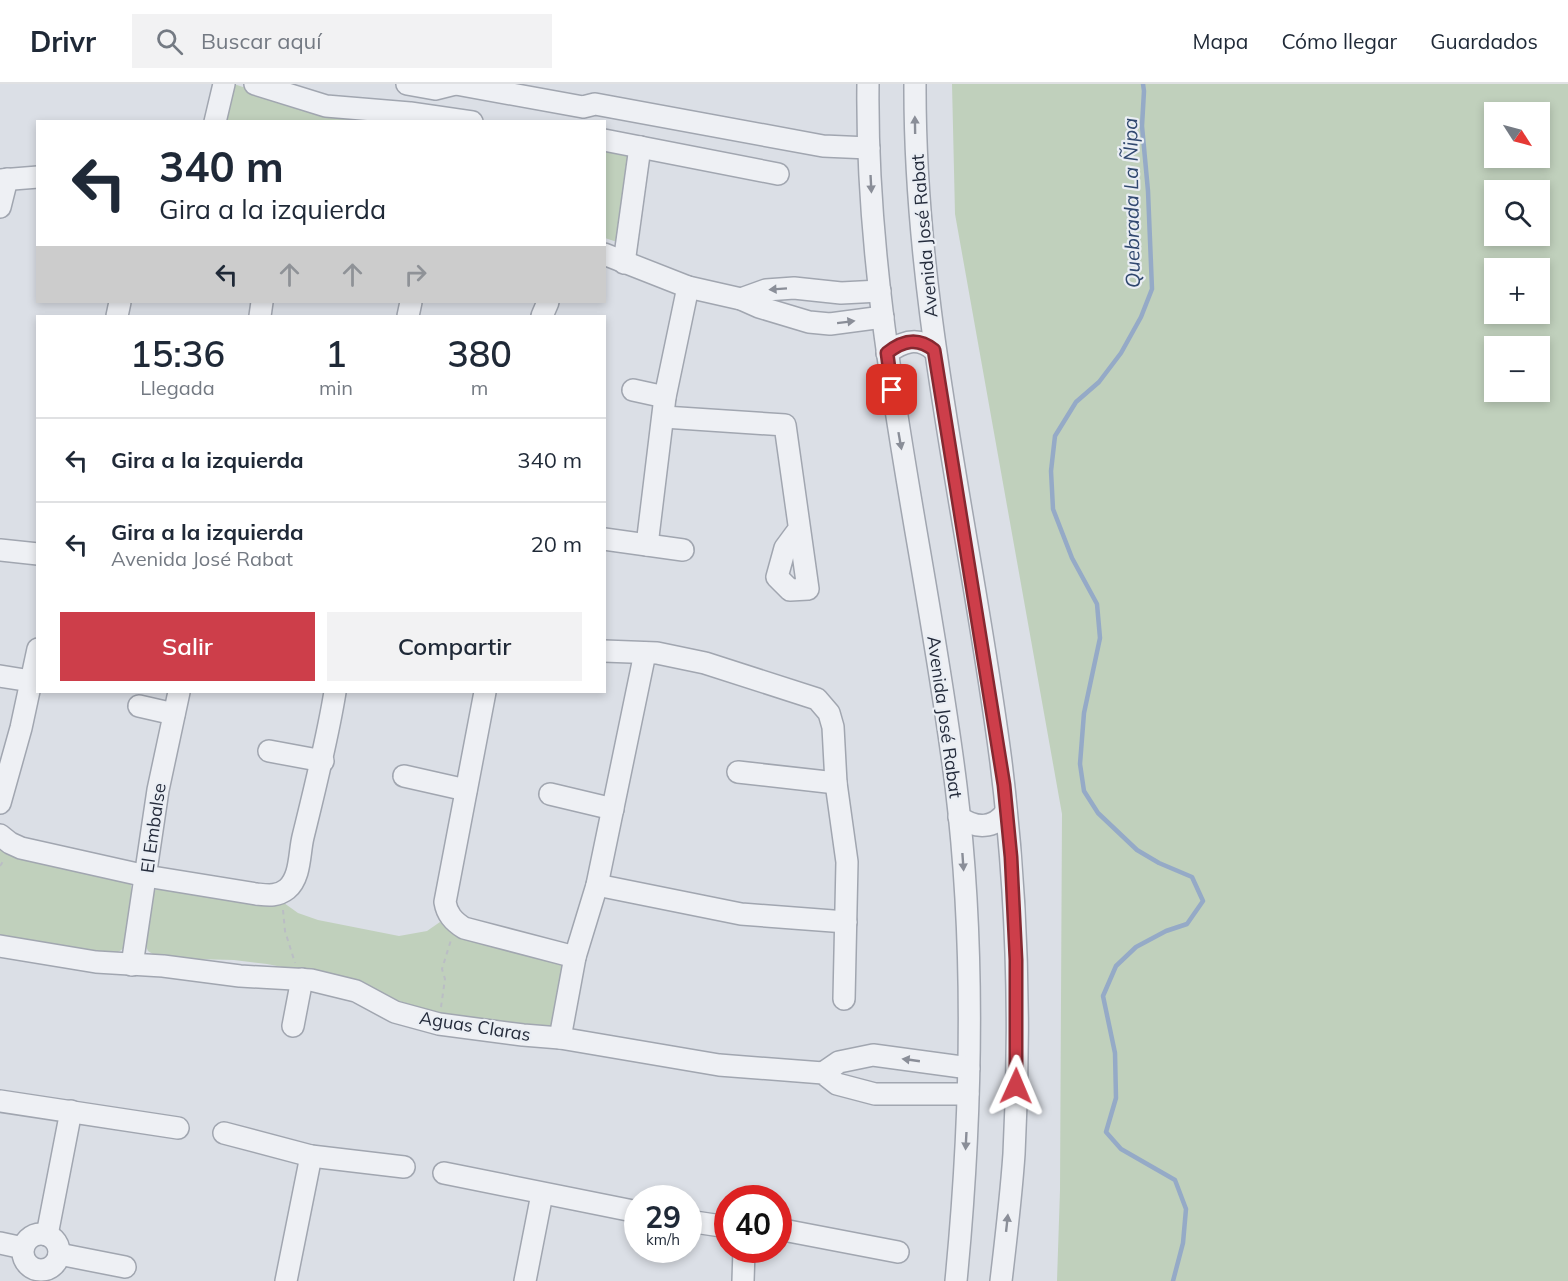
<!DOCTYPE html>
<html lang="es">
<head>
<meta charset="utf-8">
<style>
	:root { --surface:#fff; --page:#f2f2f3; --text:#1f2937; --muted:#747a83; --line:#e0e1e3; --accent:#cd3e4a }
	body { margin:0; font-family:Mulish,sans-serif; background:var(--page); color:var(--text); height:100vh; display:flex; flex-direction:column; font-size:22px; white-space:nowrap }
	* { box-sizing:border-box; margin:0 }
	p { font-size:20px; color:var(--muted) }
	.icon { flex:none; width:33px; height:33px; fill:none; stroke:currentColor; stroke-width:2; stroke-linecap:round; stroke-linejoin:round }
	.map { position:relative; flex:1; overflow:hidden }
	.side { position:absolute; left:36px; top:231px; width:570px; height:378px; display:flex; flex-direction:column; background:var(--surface); border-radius:0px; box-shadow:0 3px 9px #0003 }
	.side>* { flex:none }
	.top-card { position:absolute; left:36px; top:36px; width:570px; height:183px; border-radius:0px; box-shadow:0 3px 9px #0003; background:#fff; color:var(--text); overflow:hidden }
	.needle { width:39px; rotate:126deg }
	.tools { position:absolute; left:1484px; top:18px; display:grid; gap:12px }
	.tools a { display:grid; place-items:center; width:66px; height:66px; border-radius:0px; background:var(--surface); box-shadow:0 3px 9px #0003; font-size:30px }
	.speed { position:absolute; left:624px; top:1101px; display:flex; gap:12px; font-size:30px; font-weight:700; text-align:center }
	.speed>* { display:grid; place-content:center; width:78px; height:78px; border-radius:50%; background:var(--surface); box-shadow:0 3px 9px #0003; line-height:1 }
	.speed small { font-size:15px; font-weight:400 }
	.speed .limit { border:9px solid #d22; background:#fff; color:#111 }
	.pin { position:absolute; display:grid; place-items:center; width:51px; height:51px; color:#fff; margin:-26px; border-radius:12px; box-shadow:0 3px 9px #0006 }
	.me { position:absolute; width:66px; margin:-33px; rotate:1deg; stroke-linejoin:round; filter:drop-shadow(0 0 4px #0008) }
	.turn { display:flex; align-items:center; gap:21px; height:126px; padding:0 24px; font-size:27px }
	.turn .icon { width:78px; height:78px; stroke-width:2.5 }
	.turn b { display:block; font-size:42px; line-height:51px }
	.lanes { display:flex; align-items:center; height:57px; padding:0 24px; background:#0003; justify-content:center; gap:30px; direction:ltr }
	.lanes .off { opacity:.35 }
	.eta { display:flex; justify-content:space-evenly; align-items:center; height:102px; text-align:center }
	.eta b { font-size:36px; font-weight:600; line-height:42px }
	.button { display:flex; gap:12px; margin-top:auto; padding:12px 24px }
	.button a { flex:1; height:69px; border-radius:0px; background:var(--accent); color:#fff; font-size:24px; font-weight:600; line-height:69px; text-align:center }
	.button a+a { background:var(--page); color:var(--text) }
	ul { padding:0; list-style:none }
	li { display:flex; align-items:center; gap:18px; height:84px; padding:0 24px; border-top:2px solid var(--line) }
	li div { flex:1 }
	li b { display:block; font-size:22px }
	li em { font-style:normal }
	header { display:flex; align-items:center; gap:36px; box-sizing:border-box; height:84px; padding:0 30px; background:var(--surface); border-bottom:2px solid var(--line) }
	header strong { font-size:28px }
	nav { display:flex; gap:33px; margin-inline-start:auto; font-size:21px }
	.search { width:420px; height:54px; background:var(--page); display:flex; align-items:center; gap:15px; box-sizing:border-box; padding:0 21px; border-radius:0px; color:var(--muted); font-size:22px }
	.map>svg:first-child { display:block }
	.green { fill:#c0d0bc; fill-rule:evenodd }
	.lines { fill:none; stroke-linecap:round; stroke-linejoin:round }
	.stream { stroke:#95aac7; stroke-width:4.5 }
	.minor-casing { stroke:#a1a6b0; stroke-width:24 }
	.path { stroke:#babdc4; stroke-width:2; stroke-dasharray:4.5 4.5; stroke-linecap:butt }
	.minor { stroke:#eef0f4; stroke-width:21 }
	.oneway { fill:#8a8e98 }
	.route-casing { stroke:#852830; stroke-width:15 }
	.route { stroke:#cd3e4a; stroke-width:10 }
	.labels { text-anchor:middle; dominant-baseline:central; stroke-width:4.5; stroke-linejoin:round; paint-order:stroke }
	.street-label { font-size:18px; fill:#252c3c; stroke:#eaeef4 }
	.water-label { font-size:20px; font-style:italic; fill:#30486f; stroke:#eaeef4 }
</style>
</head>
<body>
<header>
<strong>Drivr</strong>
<div class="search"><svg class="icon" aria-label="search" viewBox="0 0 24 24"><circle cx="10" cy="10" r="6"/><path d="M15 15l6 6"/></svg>Buscar aquí</div>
<nav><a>Mapa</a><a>Cómo llegar</a><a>Guardados</a></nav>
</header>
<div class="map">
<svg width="1568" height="1197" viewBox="0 0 1568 1197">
	<rect width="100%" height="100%" fill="#dbdfe6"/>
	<g class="green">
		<polygon points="234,0 319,29 393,38 225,38"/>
		<path d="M952,0H1568V1197H1057L1060,1106L1062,730L955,130ZM1494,28H1539V74H1494ZM1494,106H1539V152H1494ZM1494,184H1539V230H1494ZM1494,262H1539V308H1494Z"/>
		<polygon points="604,64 631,69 617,158 605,154"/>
		<path d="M0,760L131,799C132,814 134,848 127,860C124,866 117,868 112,871L0,851Z"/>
		<polygon points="167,798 277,814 298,829 318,836 399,852 427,847 440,838 450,846 557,876 566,886 552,943 540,945 438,929 399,917 357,898 267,880 234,876 159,874 148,867 143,855 150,810"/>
	</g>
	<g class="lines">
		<polyline class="stream" points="1143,0 1144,7 1142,42 1148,107 1152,205 1141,233 1121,269 1099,298 1076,318 1055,352 1051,387 1053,425 1072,474 1097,520 1100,554 1084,629 1080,680 1084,707 1098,729 1137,766 1159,779 1192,793 1203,817 1187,840 1166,847 1136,863 1116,882 1103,912 1115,969 1116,1014 1106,1048 1121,1065 1175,1096 1186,1125 1183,1159 1173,1197"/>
		<g class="minor-casing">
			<g id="minor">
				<polyline points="255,0 326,22 410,29 472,38"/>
				<polyline points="407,0 435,5 455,0"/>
				<polyline points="456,0 583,23 595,20 823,62 869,64"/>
				<path d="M868,0C865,237 927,468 956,702C976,866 972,1032 956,1197"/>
				<path d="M915,0C914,229 972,452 1001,678C1017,808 1021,940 1014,1070C1011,1113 1006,1155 1001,1197"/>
				<polyline points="215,38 224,0"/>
				<polyline points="604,56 778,90"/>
				<polyline points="0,96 38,93"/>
				<polyline points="0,123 7,95"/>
				<polyline points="604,170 688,203 741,215 759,223 809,238 830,240 883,233"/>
				<polyline points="624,179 640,63"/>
				<polyline points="741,215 766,206 794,204 841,209 880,207"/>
				<polyline points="117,232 120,218"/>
				<polyline points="260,232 262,218"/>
				<polyline points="408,232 411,218"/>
				<polyline points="542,232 548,218"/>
				<path d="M887,269C903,257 918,252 934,266"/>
				<polyline points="633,306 665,313"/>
				<polyline points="664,333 785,341 808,505 790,506 777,493 785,464 799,445"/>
				<polyline points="604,455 683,466"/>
				<polyline points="647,461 665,313 688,203"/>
				<polyline points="0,466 38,470"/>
				<polyline points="604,567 657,569 705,579 817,615 829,629 833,643 836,699 847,778 844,915"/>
				<polyline points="0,592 31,597"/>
				<path d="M485,608L445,818C447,830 453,837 464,844L575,873"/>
				<polyline points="139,622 174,630"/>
				<polyline points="269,667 323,677"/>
				<polyline points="738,688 836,699"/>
				<polyline points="404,692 466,706"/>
				<polyline points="550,710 613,725"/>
				<polyline points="0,719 21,644 38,565"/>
				<path d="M959,733C976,745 994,745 1006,728"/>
				<path d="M0,751L10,759L21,764L146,792L256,810C267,811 277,813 287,805C301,793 299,769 303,753C315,704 327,657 335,608"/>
				<polyline points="597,801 741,830 846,838"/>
				<polyline points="0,862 96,878 163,882 240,892 311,896 356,907 395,928 439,940 523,951 560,954 719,981 823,989 837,1000 875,1010 968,1010"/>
				<polyline points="132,881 158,706 179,608"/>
				<polyline points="293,942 302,895"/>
				<polyline points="560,954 575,873 597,801 645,569"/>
				<polyline points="823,989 839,978 873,971 969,984"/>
				<polyline points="0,1017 178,1044"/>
				<polyline points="224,1049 311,1072 404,1083"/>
				<polyline points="444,1089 638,1128"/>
				<polyline points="688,1137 728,1143"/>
				<polyline points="778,1145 898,1168"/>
				<circle cx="41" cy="1168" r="18"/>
				<polyline points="47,1151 71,1027"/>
				<polyline points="0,1159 23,1164"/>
				<polyline points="59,1170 125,1183"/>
				<polyline points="286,1197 311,1072"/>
				<polyline points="525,1197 542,1110"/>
				<polyline points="743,1197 744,1166"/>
			</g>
		</g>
		<g class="path">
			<polyline points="0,782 4,776"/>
			<polyline points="283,826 285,847 295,879"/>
			<polyline points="441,923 445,895 442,885 451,856"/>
		</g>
		<use href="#minor" class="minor"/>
	</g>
	<defs><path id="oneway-solid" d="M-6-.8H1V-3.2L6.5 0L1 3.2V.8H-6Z" transform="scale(1.5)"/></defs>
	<g class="oneway">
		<use href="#oneway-solid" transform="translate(915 41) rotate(-91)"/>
		<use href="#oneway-solid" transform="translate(871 100) rotate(87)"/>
		<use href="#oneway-solid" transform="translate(778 205) rotate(176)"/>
		<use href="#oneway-solid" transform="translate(846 238) rotate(-7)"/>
		<use href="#oneway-solid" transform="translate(900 357) rotate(80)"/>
		<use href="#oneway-solid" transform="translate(963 778) rotate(86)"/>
		<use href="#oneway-solid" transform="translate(911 976) rotate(-172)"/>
		<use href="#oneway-solid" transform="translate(966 1057) rotate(93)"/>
		<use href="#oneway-solid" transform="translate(1007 1139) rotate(-84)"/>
	</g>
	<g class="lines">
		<g class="route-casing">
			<path id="route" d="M892,306L887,269C903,256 918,253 934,266L1004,701L1011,773L1016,876V1002"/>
		</g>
		<use href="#route" class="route"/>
	</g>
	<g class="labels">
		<g class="street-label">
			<text transform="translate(924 152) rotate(-95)">Avenida José Rabat</text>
			<text transform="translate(945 633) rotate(82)">Avenida José Rabat</text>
			<text transform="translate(153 744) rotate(-82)">El Embalse</text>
			<text transform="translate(475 942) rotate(9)">Aguas Claras</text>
		</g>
		<g class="water-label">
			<text transform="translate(1131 119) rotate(-91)">Quebrada La Ñipa</text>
		</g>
	</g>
</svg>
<div class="tools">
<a><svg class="needle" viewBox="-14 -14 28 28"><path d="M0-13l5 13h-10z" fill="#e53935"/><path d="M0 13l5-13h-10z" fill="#747a83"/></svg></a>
<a><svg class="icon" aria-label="search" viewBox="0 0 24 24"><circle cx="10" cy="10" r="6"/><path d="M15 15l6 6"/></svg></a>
<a>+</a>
<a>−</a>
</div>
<div class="speed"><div>29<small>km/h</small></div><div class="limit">40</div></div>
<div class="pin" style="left:892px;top:306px;background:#d93025"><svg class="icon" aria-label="arrive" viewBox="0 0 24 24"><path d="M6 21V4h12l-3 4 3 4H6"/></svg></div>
<svg class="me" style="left:1016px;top:1002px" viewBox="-20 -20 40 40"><path d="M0-17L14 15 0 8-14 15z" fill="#cd3e4a" stroke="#fff" stroke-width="4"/></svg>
<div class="top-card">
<div class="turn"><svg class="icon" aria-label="left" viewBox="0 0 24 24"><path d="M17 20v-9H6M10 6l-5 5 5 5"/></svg><div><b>340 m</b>Gira a la izquierda</div></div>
<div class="lanes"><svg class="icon" aria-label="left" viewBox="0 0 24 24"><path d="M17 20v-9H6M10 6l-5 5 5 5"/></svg><svg class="icon off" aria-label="ahead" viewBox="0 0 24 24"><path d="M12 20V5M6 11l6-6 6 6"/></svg><svg class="icon off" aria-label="ahead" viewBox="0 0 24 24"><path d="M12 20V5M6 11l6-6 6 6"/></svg><svg class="icon off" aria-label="right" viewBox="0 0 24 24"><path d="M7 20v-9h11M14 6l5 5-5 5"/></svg></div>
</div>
<section class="side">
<div class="eta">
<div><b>15:36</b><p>Llegada</p></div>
<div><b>1</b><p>min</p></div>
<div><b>380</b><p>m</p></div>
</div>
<ul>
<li><svg class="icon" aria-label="left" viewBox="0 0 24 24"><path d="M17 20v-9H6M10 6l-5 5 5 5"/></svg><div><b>Gira a la izquierda</b></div><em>340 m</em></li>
<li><svg class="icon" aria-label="left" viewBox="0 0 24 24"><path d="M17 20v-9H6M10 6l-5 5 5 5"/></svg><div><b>Gira a la izquierda</b><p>Avenida José Rabat</p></div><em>20 m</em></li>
</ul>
<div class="button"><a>Salir</a><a>Compartir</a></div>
</section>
</div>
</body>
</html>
